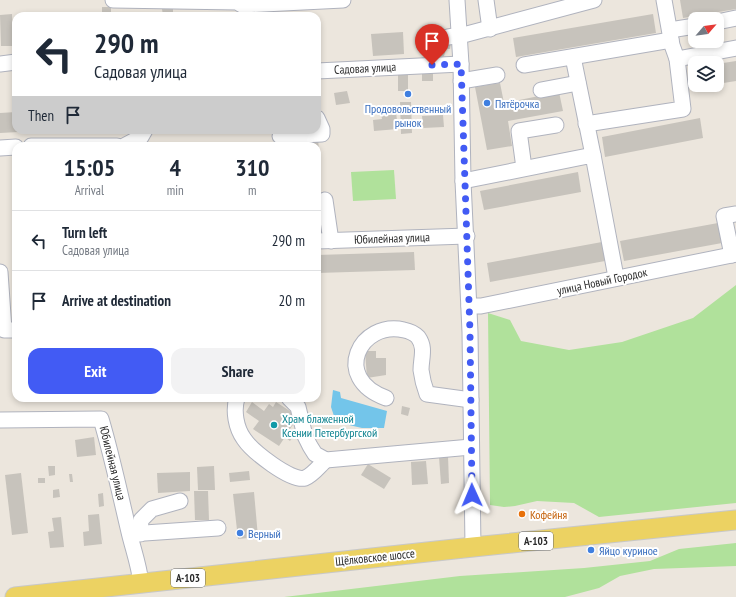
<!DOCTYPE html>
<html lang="en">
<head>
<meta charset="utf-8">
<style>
	:root { --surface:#fff; --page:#f2f2f3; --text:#1f2937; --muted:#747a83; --line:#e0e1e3; --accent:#425bf4 }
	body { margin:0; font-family:"PT Sans Narrow",sans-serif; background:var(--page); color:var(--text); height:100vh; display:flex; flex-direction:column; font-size:15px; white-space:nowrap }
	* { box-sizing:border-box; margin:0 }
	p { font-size:13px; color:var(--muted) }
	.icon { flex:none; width:22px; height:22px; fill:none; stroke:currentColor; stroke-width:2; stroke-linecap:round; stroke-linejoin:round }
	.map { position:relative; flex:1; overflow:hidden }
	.side { position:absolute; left:12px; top:142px; width:309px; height:260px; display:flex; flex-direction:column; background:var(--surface); border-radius:12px; box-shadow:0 2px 6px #0003 }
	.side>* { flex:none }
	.banner { position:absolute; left:12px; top:12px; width:309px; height:122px; border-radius:12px; box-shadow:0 2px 6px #0003; background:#fff; color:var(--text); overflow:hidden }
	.needle { width:26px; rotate:62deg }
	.controls { position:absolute; left:688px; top:12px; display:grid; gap:8px }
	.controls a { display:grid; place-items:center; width:36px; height:36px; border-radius:8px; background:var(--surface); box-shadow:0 2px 6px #0003; font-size:20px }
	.pin { position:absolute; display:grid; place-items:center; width:34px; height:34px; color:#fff; margin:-41px -17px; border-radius:50% 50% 50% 0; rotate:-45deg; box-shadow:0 0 4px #0007 }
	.pin .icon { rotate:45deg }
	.me { position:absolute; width:44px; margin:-22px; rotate:359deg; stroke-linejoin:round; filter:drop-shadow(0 0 3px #0008) }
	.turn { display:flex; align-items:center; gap:14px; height:84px; padding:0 16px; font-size:18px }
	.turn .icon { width:52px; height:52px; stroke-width:2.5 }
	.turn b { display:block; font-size:28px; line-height:34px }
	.then { display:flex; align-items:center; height:38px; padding:0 16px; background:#0003; gap:8px; font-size:15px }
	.eta { display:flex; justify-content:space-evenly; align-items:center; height:68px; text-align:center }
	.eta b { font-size:24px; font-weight:700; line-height:28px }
	.button { display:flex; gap:8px; margin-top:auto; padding:8px 16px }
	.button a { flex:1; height:46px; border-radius:12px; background:var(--accent); color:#fff; font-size:16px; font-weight:700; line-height:46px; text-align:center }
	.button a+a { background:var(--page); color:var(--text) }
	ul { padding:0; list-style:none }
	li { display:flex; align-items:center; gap:12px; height:60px; padding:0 16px; border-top:1px solid var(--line) }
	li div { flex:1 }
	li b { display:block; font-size:15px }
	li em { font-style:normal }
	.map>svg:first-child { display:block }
	.green { fill:#b0e19b }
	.water { fill:#73c5ea }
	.building { fill:#c7c3bc }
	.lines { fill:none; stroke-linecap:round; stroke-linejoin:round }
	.minor-casing { stroke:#b0b3be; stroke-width:17 }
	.major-casing { stroke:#c8c8c8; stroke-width:21 }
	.minor { stroke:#fff; stroke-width:15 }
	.major { stroke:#ecd262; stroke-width:19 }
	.route { stroke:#425bf4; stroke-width:7; stroke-dasharray:0 12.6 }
	.shop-dot { fill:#3f7fe0; stroke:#fff; stroke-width:1.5 }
	.culture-dot { fill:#0f9aa8; stroke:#fff; stroke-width:1.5 }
	.food-dot { fill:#e8710a; stroke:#fff; stroke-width:1.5 }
	.labels { text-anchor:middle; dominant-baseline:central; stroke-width:4; stroke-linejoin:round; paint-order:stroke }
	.shield { fill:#fff; stroke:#6a6a6a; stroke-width:1 }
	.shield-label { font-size:11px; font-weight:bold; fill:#2a2a2a }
	.street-label { font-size:12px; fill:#2a2a2a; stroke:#fff }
	.shop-label { font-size:12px; fill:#366cbe; stroke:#fff; text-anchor:start }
	.culture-label { font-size:12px; fill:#0d838f; stroke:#fff; text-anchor:start }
	.food-label { font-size:12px; fill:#c56008; stroke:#fff; text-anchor:start }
</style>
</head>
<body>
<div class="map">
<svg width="736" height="597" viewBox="0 0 736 597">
	<rect width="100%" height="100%" fill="#ece6dd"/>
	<g class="green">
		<polygon points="394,170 396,199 353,201 351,172"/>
		<polygon points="736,285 736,503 599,517 574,503 537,501 515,506 504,507 490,505 488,313 510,320 521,341 569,350 622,342 693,318"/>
		<polygon points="736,543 736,566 654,569 620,576 599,588 565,597 284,597 460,576 584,568 650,561 679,549"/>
	</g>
	<polygon class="water" points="333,390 340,392 341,398 387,411 384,428 362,428 336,422 331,407"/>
	<g class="building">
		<polygon points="680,0 736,0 736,9 683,18"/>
		<rect x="102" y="7" width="9" height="9"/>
		<polygon points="173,8 173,16 163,16 162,9"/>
		<polygon points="12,14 13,46 1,46 0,15"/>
		<polygon points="653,14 656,33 516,57 513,38"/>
		<polygon points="403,32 404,54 373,56 371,34"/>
		<polygon points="451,41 450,49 446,49 444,56 428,57 431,46 436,42"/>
		<polygon points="736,61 736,81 717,84 717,64"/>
		<polygon points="422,71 433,72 433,81 422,81"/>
		<rect x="398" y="74" width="10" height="17"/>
		<polygon points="500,83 504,103 559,92 563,111 508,121 512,146 487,150 475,87"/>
		<polygon points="347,91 350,103 336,105 334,93"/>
		<polygon points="400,102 411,102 412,133 401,134"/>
		<polygon points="16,112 16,130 37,131 0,133 0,113"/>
		<polygon points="396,112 398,129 374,131 373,120 382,119 381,114"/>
		<polygon points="443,115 444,127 423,128 422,116"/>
		<polygon points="700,118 703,138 605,157 602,137"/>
		<polygon points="318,137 321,186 317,186 317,146 297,146 297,139"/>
		<polygon points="578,172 581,192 484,210 480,191"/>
		<polygon points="718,223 722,243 624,261 620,241"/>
		<polygon points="602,242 605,261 490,282 487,263"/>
		<polygon points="414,252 415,270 317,273 317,255"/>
		<polygon points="365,351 376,351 376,358 386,358 386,375 367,378"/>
		<polygon points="252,402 264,411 269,404 273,407 276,402 293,413 289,419 295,422 290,429 296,432 290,441 285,437 279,446 253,429 259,421 246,412"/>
		<polygon points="402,406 410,408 408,416 401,414"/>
		<polygon points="94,437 96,455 77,457 75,440"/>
		<polygon points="448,456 449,483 441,484 439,457"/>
		<polygon points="426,461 428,484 412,485 411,462"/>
		<polygon points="368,464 391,478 384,489 361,475"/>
		<polygon points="48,466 55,466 55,475 49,476"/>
		<polygon points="214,466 215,490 198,490 197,467"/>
		<polygon points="249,471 250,480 230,482 229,473"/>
		<polygon points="190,472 190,491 158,493 157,473"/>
		<polygon points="21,473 28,533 12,535 5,475"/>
		<polygon points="69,474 72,474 73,482 70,482"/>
		<rect x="38" y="478" width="7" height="5"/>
		<polygon points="59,489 60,497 53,498 53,490"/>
		<polygon points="194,491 208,491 209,520 195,520"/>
		<polygon points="254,492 258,537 238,539 233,494"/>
		<polygon points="103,493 104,506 99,507 98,494"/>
		<polygon points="99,514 102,544 84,546 83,532 89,531 88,515"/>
		<polygon points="61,517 64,547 50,548 48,532 54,531 52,518"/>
	</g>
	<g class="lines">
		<g class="minor-casing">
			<g id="minor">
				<polyline points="113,0 237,2 242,5 343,0"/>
				<polyline points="457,0 461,64 463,181 470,332 473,547"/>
				<polyline points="486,0 490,29"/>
				<polyline points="717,22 736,18"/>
				<polyline points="670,30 695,26"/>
				<polyline points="448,37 467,34 594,0"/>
				<polyline points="573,57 593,155"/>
				<polyline points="677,59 736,48"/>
				<polyline points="0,64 16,62"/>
				<polyline points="524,65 671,40"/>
				<polyline points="317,71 461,64"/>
				<polyline points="461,81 497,75"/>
				<polyline points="541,90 578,83"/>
				<polyline points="586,124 683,109 677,59 672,45 664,0"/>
				<polyline points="280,136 322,134 322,129 317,118"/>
				<polyline points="31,146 117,146"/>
				<polyline points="124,146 141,137 145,130"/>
				<polyline points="0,148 16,147"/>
				<polyline points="524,168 519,131 556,125"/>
				<polyline points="463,181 593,155 616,277"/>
				<polyline points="325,200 331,241"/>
				<polyline points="317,241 467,236"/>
				<polyline points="732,255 724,216 736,214"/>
				<polyline points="0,272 4,330 16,330"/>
				<polyline points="469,306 481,306 736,254"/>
				<path d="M237,398C233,411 236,428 244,439C252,451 291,482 305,478C313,475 320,465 326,460"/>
				<polyline points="289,398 298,407 305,436 310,446 315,454 326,460 471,447"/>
				<path d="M386,398C331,378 360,320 404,330C409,331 414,333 418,337C426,348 421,358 421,370C422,378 424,386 427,394L471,400"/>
				<path d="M0,420L101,419C112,456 120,494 129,532C133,549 139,565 141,583"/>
				<polyline points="130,534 218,528"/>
				<polyline points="140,534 141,520 152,509 180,501"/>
			</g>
		</g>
		<g class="major-casing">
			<polyline id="major" points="15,597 473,547 736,520"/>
		</g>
		<use href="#minor" class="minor"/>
		<use href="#major" class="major"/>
	</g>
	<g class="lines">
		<polyline class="route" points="432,65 461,64 470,332 472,495"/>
	</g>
	<g class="shop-dot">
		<circle cx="408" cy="94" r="4"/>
		<circle cx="487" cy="103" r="4"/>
		<circle cx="240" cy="533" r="4"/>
		<circle cx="591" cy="550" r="4"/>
	</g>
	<circle class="culture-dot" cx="274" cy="425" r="4"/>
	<circle class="food-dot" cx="522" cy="514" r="4"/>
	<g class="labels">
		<g class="shield">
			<rect x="519" y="532" width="34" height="18" rx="3"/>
			<rect x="171" y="569" width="34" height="18" rx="3"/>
		</g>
		<g class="shield-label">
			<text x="536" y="541">А-103</text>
			<text x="188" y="578">А-103</text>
		</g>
		<g class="street-label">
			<text transform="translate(365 68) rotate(-3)">Садовая улица</text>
			<text transform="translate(392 238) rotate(-2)">Юбилейная улица</text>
			<text transform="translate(602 281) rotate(-12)">улица Новый Городок</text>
			<text transform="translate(113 463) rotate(76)">Юбилейная улица</text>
			<text transform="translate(375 557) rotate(-6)">Щёлковское шоссе</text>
		</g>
		<g class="shop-label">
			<text x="495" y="103">Пятёрочка</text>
			<text x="408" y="108" text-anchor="middle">Продовольственный<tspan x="408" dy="14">рынок</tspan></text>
			<text x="248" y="533">Верный</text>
			<text x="599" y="550">Яйцо куриное</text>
		</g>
		<g class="culture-label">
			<text x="282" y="418">Храм блаженной<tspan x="282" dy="14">Ксении Петербургской</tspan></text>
		</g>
		<g class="food-label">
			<text x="530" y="514">Кофейня</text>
		</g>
	</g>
</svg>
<div class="controls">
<a><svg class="needle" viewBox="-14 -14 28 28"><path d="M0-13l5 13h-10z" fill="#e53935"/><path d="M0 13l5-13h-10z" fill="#747a83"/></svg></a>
<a><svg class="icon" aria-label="layers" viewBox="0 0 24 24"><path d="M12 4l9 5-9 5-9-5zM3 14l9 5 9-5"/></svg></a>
</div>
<div class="pin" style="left:432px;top:65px;background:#d93025"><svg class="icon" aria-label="arrive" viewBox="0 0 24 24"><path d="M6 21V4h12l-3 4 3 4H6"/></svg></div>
<svg class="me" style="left:472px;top:495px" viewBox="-20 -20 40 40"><path d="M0-17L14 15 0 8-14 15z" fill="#425bf4" stroke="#fff" stroke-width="4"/></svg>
<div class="banner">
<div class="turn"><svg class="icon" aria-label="left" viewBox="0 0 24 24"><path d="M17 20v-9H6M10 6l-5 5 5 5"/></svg><div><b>290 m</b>Садовая улица</div></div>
<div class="then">Then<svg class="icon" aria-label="arrive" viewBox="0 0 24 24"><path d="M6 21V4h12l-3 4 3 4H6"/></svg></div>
</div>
<section class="side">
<div class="eta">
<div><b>15:05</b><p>Arrival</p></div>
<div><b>4</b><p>min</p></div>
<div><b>310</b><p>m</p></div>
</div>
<ul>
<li><svg class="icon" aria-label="left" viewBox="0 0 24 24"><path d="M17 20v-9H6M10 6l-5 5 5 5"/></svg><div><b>Turn left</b><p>Садовая улица</p></div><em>290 m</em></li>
<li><svg class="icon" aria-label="arrive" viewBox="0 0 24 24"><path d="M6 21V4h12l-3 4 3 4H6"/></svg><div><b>Arrive at destination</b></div><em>20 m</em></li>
</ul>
<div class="button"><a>Exit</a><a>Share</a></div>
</section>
</div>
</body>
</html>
